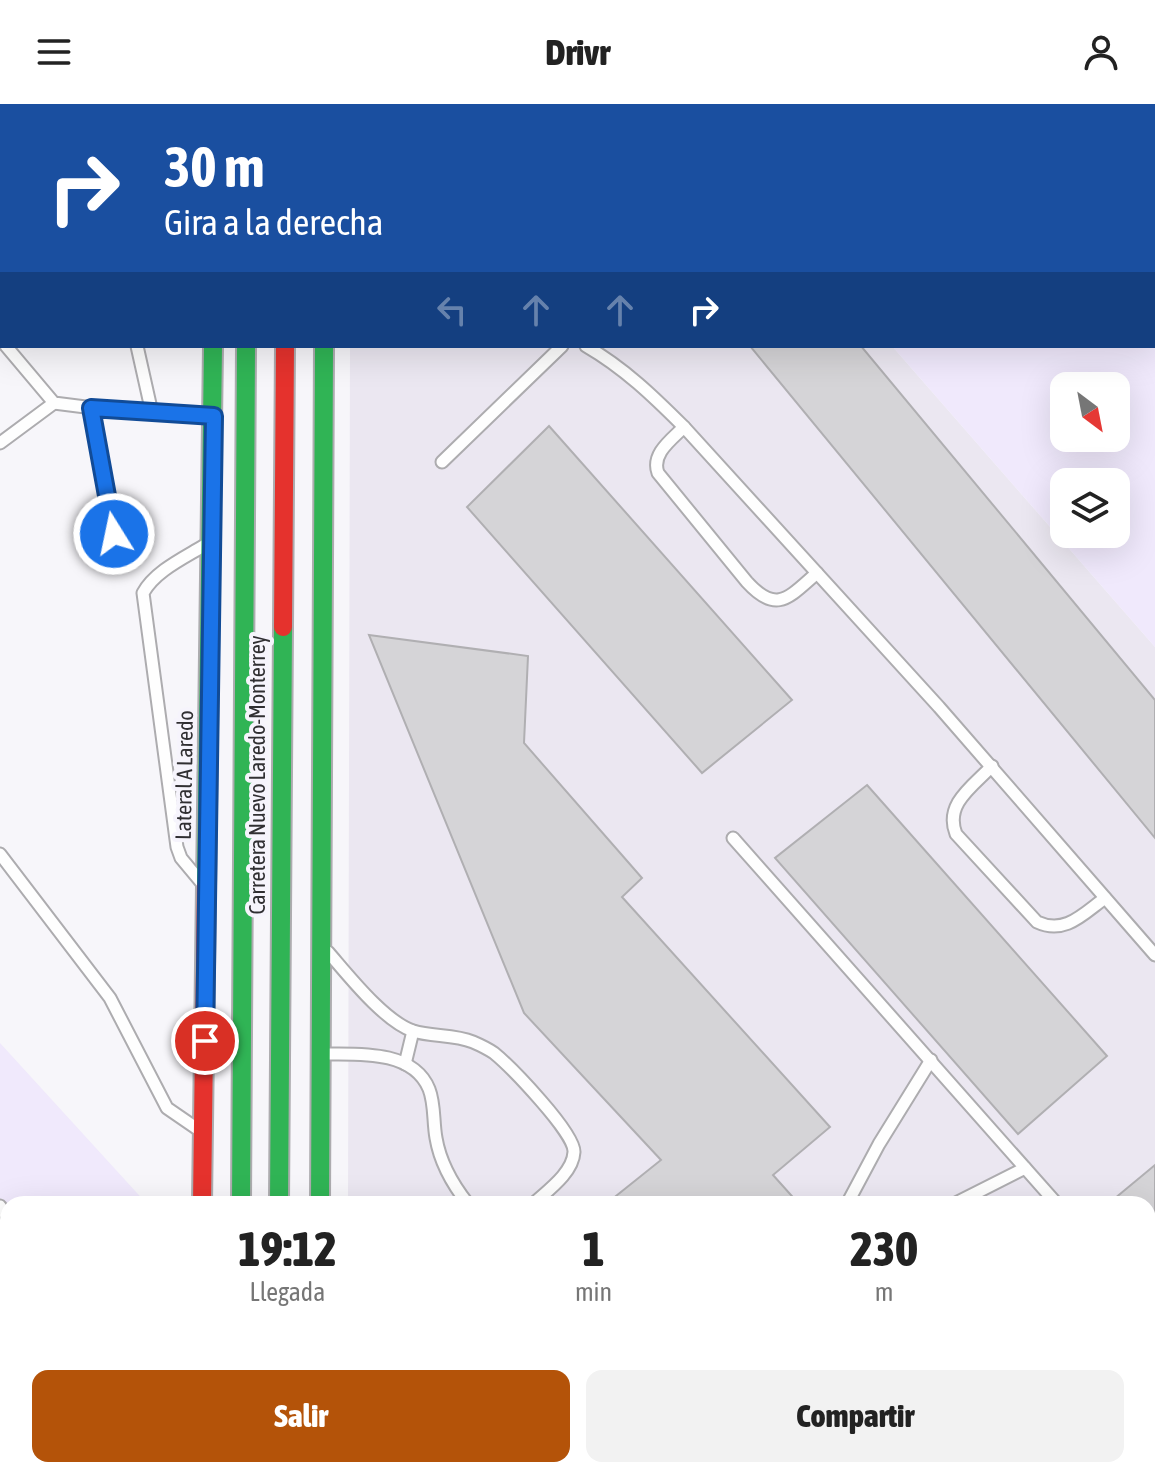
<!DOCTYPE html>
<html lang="es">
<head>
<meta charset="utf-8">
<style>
	:root { --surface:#fff; --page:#f2f2f2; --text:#222; --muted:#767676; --accent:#b45309 }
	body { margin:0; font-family:"Asap Condensed",sans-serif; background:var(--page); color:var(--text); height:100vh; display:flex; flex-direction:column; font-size:30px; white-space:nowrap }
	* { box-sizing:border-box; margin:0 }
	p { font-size:26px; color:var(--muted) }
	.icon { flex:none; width:44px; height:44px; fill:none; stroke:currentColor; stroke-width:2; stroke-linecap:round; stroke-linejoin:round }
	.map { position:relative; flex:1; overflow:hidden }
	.sheet { position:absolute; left:0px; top:1092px; width:1156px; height:282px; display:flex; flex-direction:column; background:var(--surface); border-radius:24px 24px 0 0; box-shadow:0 8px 32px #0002 }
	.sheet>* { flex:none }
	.hud { position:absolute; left:0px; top:0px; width:1156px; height:244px; box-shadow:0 8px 32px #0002; background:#1a4fa0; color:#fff; overflow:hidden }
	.needle { width:52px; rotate:148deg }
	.controls { position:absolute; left:1050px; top:268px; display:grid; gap:16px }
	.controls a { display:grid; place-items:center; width:80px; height:80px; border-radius:16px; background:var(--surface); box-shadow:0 8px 32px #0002; font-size:40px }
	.pin { position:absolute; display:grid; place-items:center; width:68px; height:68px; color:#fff; margin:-34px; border:4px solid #fff; border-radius:50%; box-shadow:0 2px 8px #0007 }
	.me { position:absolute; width:88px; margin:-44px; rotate:350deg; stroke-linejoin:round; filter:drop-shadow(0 0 6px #0008) }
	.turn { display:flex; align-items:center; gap:28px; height:168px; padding:0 32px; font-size:36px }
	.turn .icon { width:104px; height:104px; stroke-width:2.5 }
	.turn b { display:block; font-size:56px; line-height:68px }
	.lanes { display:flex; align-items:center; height:76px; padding:0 32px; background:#0003; justify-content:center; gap:40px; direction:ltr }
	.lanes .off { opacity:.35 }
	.eta { display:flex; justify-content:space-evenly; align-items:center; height:136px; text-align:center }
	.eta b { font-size:48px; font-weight:800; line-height:56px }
	.button { display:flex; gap:16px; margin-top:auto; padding:16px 32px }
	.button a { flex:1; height:92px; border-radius:16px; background:var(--accent); color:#fff; font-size:32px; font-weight:800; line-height:92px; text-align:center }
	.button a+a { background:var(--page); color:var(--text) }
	header { display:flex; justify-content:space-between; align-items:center; height:104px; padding:0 32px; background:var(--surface); font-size:36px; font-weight:800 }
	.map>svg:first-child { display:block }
	.built { fill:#ebe7f1 }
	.green { fill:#f0e9fc; fill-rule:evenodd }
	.building { fill:#d5d4d7; stroke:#b0afb2; stroke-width:2 }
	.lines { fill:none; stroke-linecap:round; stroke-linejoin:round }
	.lane-casing { stroke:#adacaf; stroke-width:15 }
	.fast-casing { stroke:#adacaf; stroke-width:22 }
	.slow-casing { stroke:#adacaf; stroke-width:22 }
	.jam-casing { stroke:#adacaf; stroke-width:22 }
	.lane { stroke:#fefefe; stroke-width:11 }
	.fast { stroke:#30b455; stroke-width:18 }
	.slow { stroke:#ff9f0a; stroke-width:18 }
	.jam { stroke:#e5322d; stroke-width:18 }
	.route-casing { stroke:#114b97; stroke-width:20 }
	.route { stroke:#1a73e8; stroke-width:14 }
	.labels { text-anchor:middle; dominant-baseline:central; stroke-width:8; stroke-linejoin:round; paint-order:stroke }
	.street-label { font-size:22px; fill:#302f32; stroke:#f6f4fc }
</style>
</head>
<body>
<header><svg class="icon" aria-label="menu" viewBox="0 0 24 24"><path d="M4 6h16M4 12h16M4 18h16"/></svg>Drivr<svg class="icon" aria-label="person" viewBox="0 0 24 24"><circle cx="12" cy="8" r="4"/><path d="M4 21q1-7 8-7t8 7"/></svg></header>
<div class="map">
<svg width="1155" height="1373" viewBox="0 0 1155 1373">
	<rect width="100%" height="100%" fill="#f7f6fa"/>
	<polygon class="built" points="350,242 892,242 1155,543 1155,1373 347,1373 347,1366 1148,1366 1148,1100 348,1100"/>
	<g class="green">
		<path d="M680,0H1155V543L892,242H1154V2ZM1064,282H1116V334H1064ZM1064,378H1116V430H1064Z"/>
		<polygon points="0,939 147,1100 8,1100 8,1366 150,1366 150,1373 0,1373"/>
	</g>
	<g class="building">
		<polygon points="549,0 663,0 664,2 550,2"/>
		<polygon points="0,30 2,32 2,180 0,178"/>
		<polygon points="750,242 861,242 1155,596 1155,734"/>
		<polygon points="549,322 792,596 702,669 467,403"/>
		<polygon points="369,531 528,552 524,639 642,774 622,793 830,1023 773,1071 799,1100 606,1100 661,1056 524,909"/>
		<polygon points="867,681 1107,952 1018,1030 775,754"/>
		<polygon points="1155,1061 1155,1188 1148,1180 1148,1100 1108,1100"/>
		<polygon points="1148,1341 1155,1349 1155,1373 1026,1373 1020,1366 1148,1366"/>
		<polygon points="721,1366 857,1366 849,1373 727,1373"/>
	</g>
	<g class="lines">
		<g class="lane-casing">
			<g id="lane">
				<polyline points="514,0 515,2"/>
				<polyline points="6,242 54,299 117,307 210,312"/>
				<polyline points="137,242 152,309"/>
				<path d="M586,242C624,264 653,292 684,323L939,603L1155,851"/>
				<polyline points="91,304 114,430"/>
				<path d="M684,323C671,336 651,350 658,369L747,478C777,511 789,493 817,469"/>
				<polyline points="0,339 54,299"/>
				<polyline points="442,358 562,242"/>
				<path d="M992,662C973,682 944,700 956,730L1037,818C1065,831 1083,810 1105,794"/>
				<polyline points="733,734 1057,1100"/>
				<polyline points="0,750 110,894 167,1004 199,1026"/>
				<path d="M201,778L181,754L177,743L143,489C155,467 184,454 205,441"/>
				<path d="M328,848C348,871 384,917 413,927C432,933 454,930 473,938C480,941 488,945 494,949C511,963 575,1029 574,1048C573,1069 547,1087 533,1100"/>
				<path d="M324,950C359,950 413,946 429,985C435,1000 433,1018 436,1034C440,1058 453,1081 468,1100"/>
				<polyline points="405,960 413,927"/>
				<polyline points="847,1100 879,1040 931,956"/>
				<polyline points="954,1100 1025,1064"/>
				<polyline points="0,1102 8,1114"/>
				<polyline points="1148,1203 1155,1211"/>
				<polyline points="709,1366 716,1373"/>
				<polyline points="77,1373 78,1366"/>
				<polyline points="906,1373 914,1366"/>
				<polyline points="977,1373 981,1366"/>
			</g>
		</g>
		<g class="fast-casing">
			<g id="fast">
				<polyline points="248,0 248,2"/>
				<polyline points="327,0 327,2"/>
				<polyline points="206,782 213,242"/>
				<polyline points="241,1100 246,242"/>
				<polyline points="279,1100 283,523"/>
				<polyline points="320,1100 324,242"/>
				<polyline points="201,1366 201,1373"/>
				<polyline points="239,1366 239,1373"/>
				<polyline points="277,1366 277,1373"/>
				<polyline points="319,1366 319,1373"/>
			</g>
		</g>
		<g class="slow-casing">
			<polyline id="slow" points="288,0 288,2"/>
		</g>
		<g class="jam-casing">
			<g id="jam">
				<polyline points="210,0 210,2"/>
				<polyline points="283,523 285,242"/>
				<polyline points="202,1100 206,782"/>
			</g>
		</g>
		<use href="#lane" class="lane"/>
		<use href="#fast" class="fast"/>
		<use href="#slow" class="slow"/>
		<use href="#jam" class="jam"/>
	</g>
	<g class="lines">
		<g class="route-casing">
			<polyline id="route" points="114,430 91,304 214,312 205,937"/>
		</g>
		<use href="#route" class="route"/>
	</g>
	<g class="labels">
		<g class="street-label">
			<text transform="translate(184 671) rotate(-89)">Lateral A Laredo</text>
			<text transform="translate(257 671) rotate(-90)">Carretera Nuevo Laredo-Monterrey</text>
		</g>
	</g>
</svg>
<div class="controls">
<a><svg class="needle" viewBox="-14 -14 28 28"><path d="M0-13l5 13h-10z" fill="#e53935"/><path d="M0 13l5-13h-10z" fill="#767676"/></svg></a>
<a><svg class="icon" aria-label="layers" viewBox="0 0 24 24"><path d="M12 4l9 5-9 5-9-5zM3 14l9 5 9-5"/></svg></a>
</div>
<div class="pin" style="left:205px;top:937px;background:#d93025"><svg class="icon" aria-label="arrive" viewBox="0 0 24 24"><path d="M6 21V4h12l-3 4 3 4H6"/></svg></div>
<svg class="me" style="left:114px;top:430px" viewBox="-20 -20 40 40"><circle r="17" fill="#1a73e8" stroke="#fff" stroke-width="3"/><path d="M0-11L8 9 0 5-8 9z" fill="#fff"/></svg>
<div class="hud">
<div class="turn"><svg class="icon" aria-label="right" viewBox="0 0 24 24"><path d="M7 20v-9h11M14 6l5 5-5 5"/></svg><div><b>30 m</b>Gira a la derecha</div></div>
<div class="lanes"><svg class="icon off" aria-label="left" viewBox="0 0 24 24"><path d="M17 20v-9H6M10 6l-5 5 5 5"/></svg><svg class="icon off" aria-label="ahead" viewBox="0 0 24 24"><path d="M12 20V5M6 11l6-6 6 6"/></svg><svg class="icon off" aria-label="ahead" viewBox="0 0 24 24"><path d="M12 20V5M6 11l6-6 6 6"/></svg><svg class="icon" aria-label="right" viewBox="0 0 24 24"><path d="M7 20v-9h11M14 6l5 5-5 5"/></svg></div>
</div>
<section class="sheet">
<div class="eta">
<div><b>19:12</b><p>Llegada</p></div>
<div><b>1</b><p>min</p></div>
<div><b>230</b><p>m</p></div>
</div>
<div class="button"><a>Salir</a><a>Compartir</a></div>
</section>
</div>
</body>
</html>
